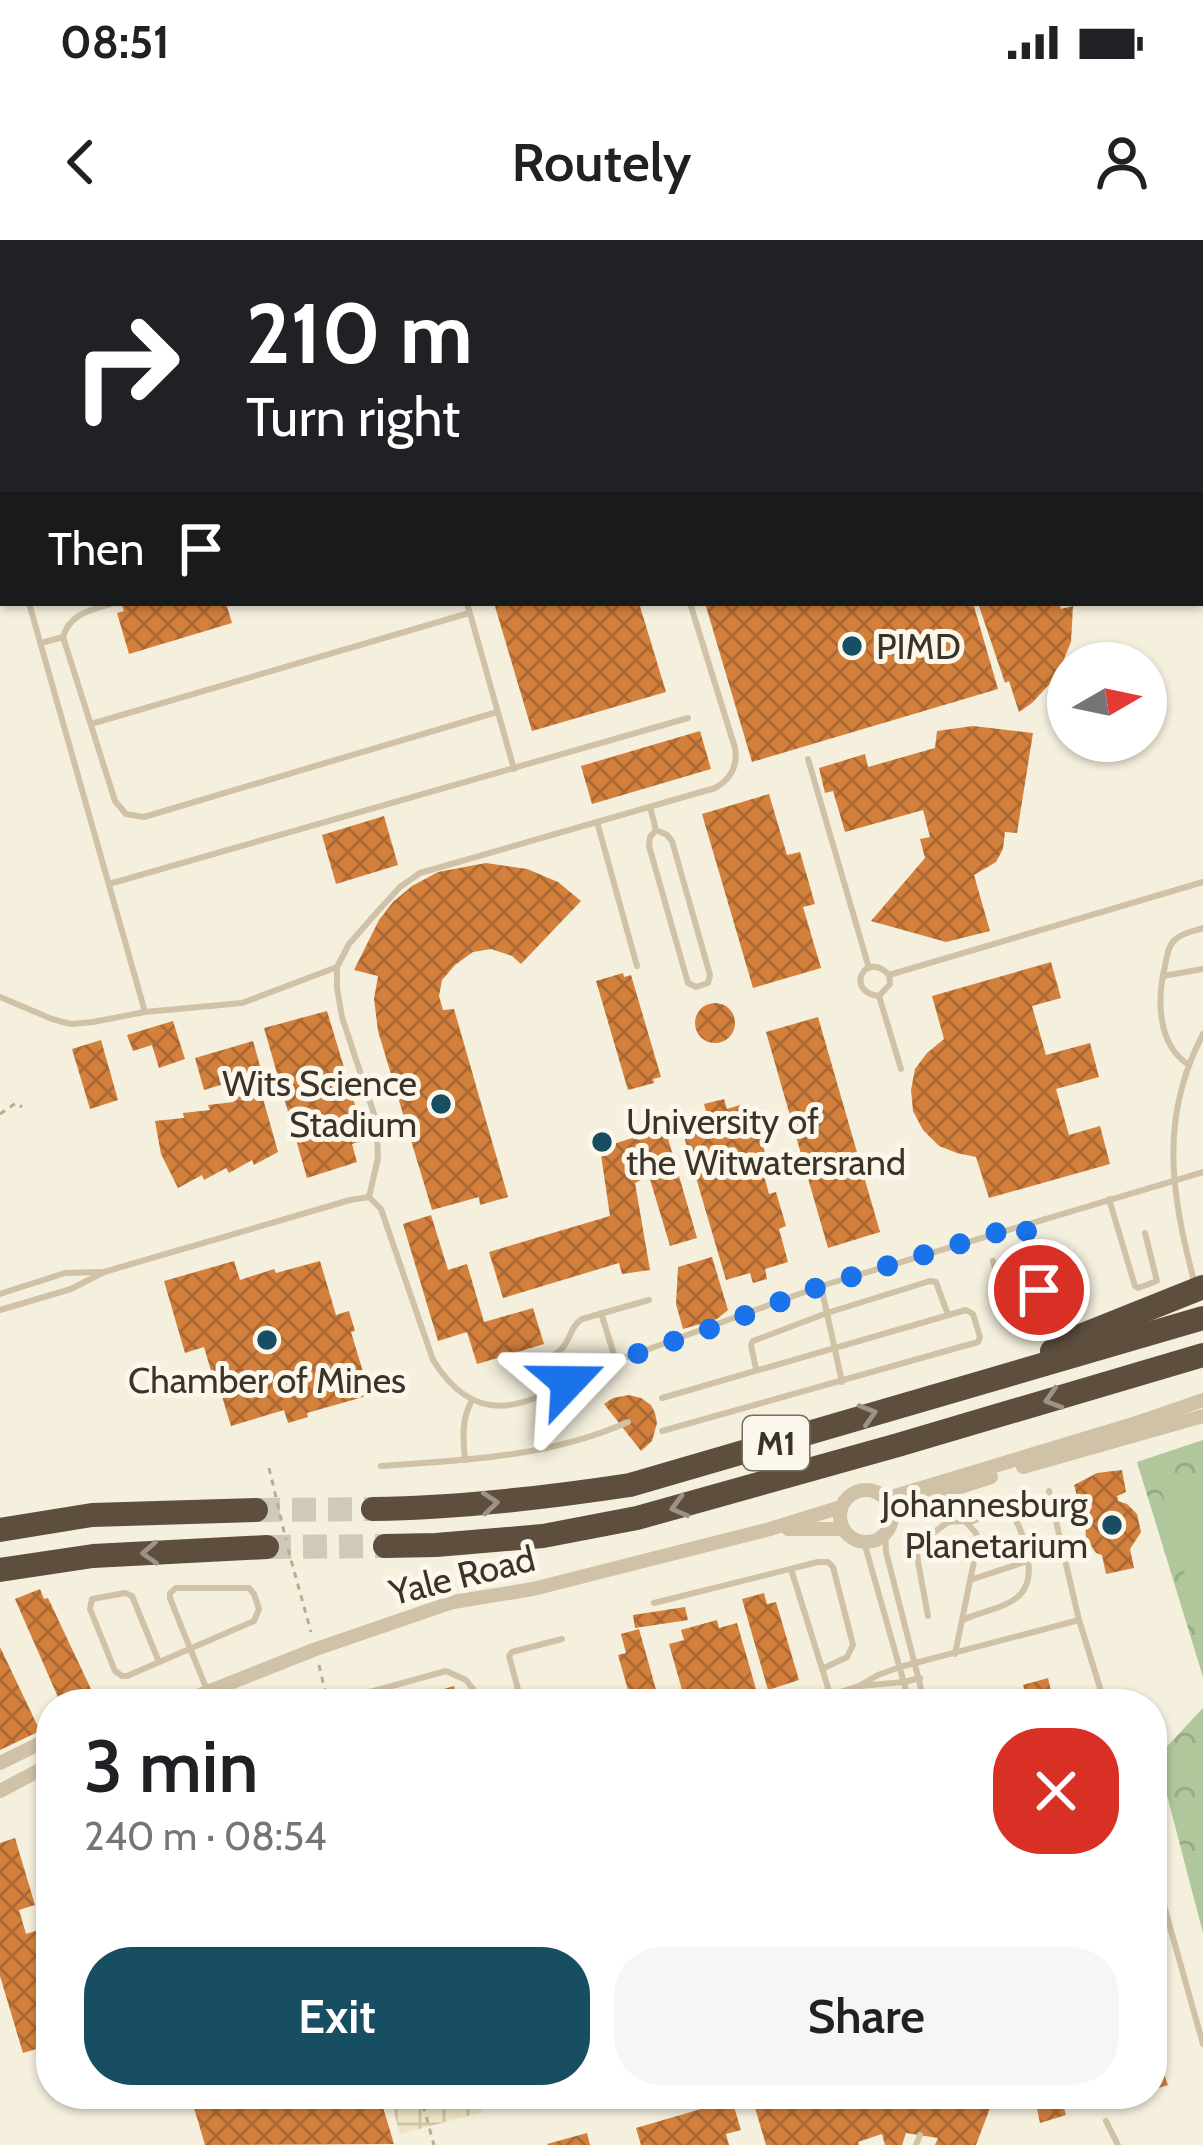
<!DOCTYPE html>
<html lang="en">
<head>
<meta charset="utf-8">
<style>
	:root { --surface:#fff; --page:#f6f6f6; --text:#202124; --muted:#757577; --accent:#184e62 }
	body { margin:0; font-family:Cabin,sans-serif; background:var(--page); color:var(--text); height:100vh; display:flex; flex-direction:column; font-size:45px; white-space:nowrap }
	* { box-sizing:border-box; margin:0 }
	p { font-size:39px; color:var(--muted) }
	.icon { flex:none; width:66px; height:66px; fill:none; stroke:currentColor; stroke-width:2; stroke-linecap:round; stroke-linejoin:round }
	.map { position:relative; flex:1; overflow:hidden }
	.panel { position:absolute; left:36px; top:1449px; width:1131px; height:420px; display:flex; flex-direction:column; background:var(--surface); border-radius:48px; box-shadow:0 3px 9px #0004 }
	.panel>* { flex:none }
	.hud { position:absolute; left:0px; top:0px; width:1203px; height:366px; box-shadow:0 3px 9px #0004; background:#202124; color:#fff; overflow:hidden }
	.needle { width:78px; rotate:81deg }
	.buttons { position:absolute; left:1047px; top:402px; display:grid; gap:24px }
	.buttons a { display:grid; place-items:center; width:120px; height:120px; border-radius:50%; background:var(--surface); box-shadow:0 3px 9px #0004; font-size:60px }
	.pin { position:absolute; display:grid; place-items:center; width:102px; height:102px; color:#fff; margin:-51px; border:6px solid #fff; border-radius:50%; box-shadow:0 3px 12px #0007 }
	.me { position:absolute; width:132px; margin:-66px; rotate:67deg; stroke-linejoin:round; filter:drop-shadow(0 0 9px #0008) }
	.turn { display:flex; align-items:center; gap:42px; height:252px; padding:0 48px; font-size:54px }
	.turn .icon { width:156px; height:156px; stroke-width:2.5 }
	.turn b { display:block; font-size:84px; line-height:102px }
	.then { display:flex; align-items:center; height:114px; padding:0 48px; background:#0003; gap:24px; font-size:45px }
	.round { display:grid; place-items:center; flex:none; width:126px; height:126px; border-radius:48px; background:var(--page) }
	.overview { display:flex; align-items:center; justify-content:space-between; height:204px; padding:0 48px }
	h1 { font-size:72px; font-weight:600; line-height:90px }
	.cta { display:flex; gap:24px; margin-top:auto; padding:24px 48px }
	.cta a { flex:1; height:138px; border-radius:48px; background:var(--accent); color:#fff; font-size:48px; font-weight:600; line-height:138px; text-align:center }
	.cta a+a { background:var(--page); color:var(--text) }
	.status { display:flex; justify-content:space-between; align-items:center; height:84px; padding:0 60px; background:var(--surface); direction:ltr }
	.status svg { height:33px; fill:currentColor }
	header { display:flex; justify-content:space-between; align-items:center; height:156px; padding:0 48px; background:var(--surface); font-size:54px; font-weight:600 }
	.map>svg:first-child { display:block }
	.grass { fill:url(#grass-tufts) }
	.forest { fill:url(#forest-crowns) }
	.pitch { fill:#afc79b }
	.plaza { fill:url(#plaza-grid) }
	.building { fill:url(#building-cross-hatch) }
	.lines { fill:none; stroke-linecap:round; stroke-linejoin:round }
	.highway-tunnel { stroke:#d0c9b9; stroke-width:24; stroke-dasharray:24 12; stroke-linecap:butt }
	.path { stroke:#bbac91; stroke-width:3; stroke-dasharray:6 6; stroke-linecap:butt }
	.lane { stroke:#cfc2a7; stroke-width:6 }
	.street { stroke:#cfc2a7; stroke-width:14 }
	.highway { stroke:#5d4e3e; stroke-width:24 }
	.oneway { stroke:#9d9283 }
	.route { stroke:#1a73e8; stroke-width:21; stroke-dasharray:0 37.8 }
	.poi-dot { fill:#184e62; stroke:#fcf7eb; stroke-width:4.5 }
	.labels { text-anchor:middle; dominant-baseline:central; stroke-width:10; stroke-linejoin:round; paint-order:stroke }
	.shield { fill:#fcf7eb; stroke:#756d62; stroke-width:3 }
	.shield-label { font-size:33px; font-weight:bold; fill:#3b3228 }
	.poi-label { font-size:36px; fill:#3b3228; stroke:#fcf7eb; text-anchor:start }
	.street-label { font-size:36px; fill:#3b3228; stroke:#fcf7eb }
</style>
</head>
<body>
<div class="status"><b>08:51</b><svg viewBox="0 0 49 12"><path d="M0 12V9h3v3zM5 12V6h3v6zM10 12V3h3v9zM15 12V0h3v12zM26 1h20v11H26zM47 4h2v5h-2z"/></svg></div>
<header><svg class="icon" aria-label="back" viewBox="0 0 24 24"><path d="M15 5l-7 7 7 7"/></svg>Routely<svg class="icon" aria-label="person" viewBox="0 0 24 24"><circle cx="12" cy="8" r="4"/><path d="M4 21q1-7 8-7t8 7"/></svg></header>
<div class="map">
<svg width="1203" height="1905" viewBox="0 0 1203 1905">
	<defs>
		<pattern id="grass-tufts" width="24" height="20" patternUnits="userSpaceOnUse" patternTransform="scale(3)"><rect width="24" height="20" fill="#afc79b"/><path d="M3 7l-1-3M5 7V3M7 7l1-3M15 17l-1-3M17 17v-4M19 17l1-3" fill="none" stroke="#97ab86"/></pattern>
		<pattern id="forest-crowns" width="20" height="18" patternUnits="userSpaceOnUse" patternTransform="scale(3)"><rect width="20" height="18" fill="#afc79b"/><path d="M2 6a3 3 0 1 1 6 0M12 15a3 3 0 1 1 6 0" fill="none" stroke="#97ab86"/></pattern>
		<pattern id="plaza-grid" width="8" height="8" patternUnits="userSpaceOnUse" patternTransform="scale(3)"><rect width="8" height="8" fill="#efe4c3"/><path d="M0 4h8M4 0v8" fill="none" stroke="#cec4a8"/></pattern>
		<pattern id="building-cross-hatch" width="8" height="8" patternUnits="userSpaceOnUse" patternTransform="scale(3)"><rect width="8" height="8" fill="#d3803d"/><path d="M0 0l8 8M0 8l8-8" fill="none" stroke="#ac6933"/></pattern>
	</defs>
	<rect width="100%" height="100%" fill="#f5efdd"/>
	<polygon class="grass" points="553,0 1053,0 1054,3 544,3"/>
	<g class="forest">
		<polygon points="1203,1200 1203,1437 1137,1222"/>
		<polygon points="1203,1468 1203,1693 1157,1517"/>
	</g>
	<g class="pitch">
		<polygon points="91,0 386,0 388,3 92,3"/>
		<polygon points="1203,1241 1203,1398 1162,1252"/>
	</g>
	<polygon class="plaza" points="389,1854 477,1854 483,1872 400,1894"/>
	<g class="building">
		<polygon points="127,363 226,363 232,383 129,414 117,373 124,371 122,365"/>
		<polygon points="494,363 639,363 666,452 532,491"/>
		<polygon points="705,363 973,363 998,449 752,522"/>
		<polygon points="978,363 1059,363 1061,369 1073,366 1071,402 1057,436 1032,463 1019,472 1009,441 1005,443"/>
		<polygon points="973,486 1033,493 1017,593 1005,592 1003,609 996,622 974,635 990,691 946,702 871,681 925,618 920,599 930,597 923,570 845,592 833,551 825,553 819,528 865,514 868,527 935,508 937,491"/>
		<polygon points="700,491 711,529 592,564 581,526"/>
		<polygon points="769,554 787,615 800,612 815,664 803,667 821,728 753,748 702,574"/>
		<polygon points="384,576 398,625 336,644 322,595"/>
		<polygon points="486,623 527,629 558,642 581,661 521,724 512,716 491,709 473,712 455,725 442,740 439,756 443,770 454,769 508,957 480,965 479,957 432,970 378,791 374,759 378,736 354,730 379,680 393,662 412,646 438,632"/>
		<polygon points="1051,722 1061,758 1032,766 1046,815 1090,803 1099,837 1056,849 1069,895 1100,886 1110,924 989,958 976,917 957,913 939,906 923,890 913,871 911,850 915,829 927,813 944,799 932,756"/>
		<polygon points="623,733 624,737 631,735 661,837 653,839 654,843 628,850 596,741"/>
		<circle cx="715" cy="783" r="20"/>
		<polygon points="327,771 346,834 333,838 338,854 351,851 365,900 352,904 357,922 307,938 264,788"/>
		<polygon points="818,777 880,992 828,1008 766,792"/>
		<polygon points="173,781 185,819 159,828 152,805 133,811 127,795"/>
		<polygon points="101,800 118,860 90,869 72,809"/>
		<polygon points="253,801 262,833 204,850 195,818"/>
		<polygon points="262,855 278,912 254,925 252,920 229,933 226,928 204,940 202,935 178,948 161,914 155,881 184,878 183,873 210,870 208,865 234,862 232,857"/>
		<polygon points="724,859 727,869 743,864 753,898 760,896 771,933 764,935 769,954 776,952 786,986 779,989 788,1022 765,1029 767,1039 753,1043 750,1033 726,1040 680,883 707,875 704,864"/>
		<polygon points="665,888 697,998 670,1006 649,936 635,943 650,1030 622,1034 619,1023 503,1058 489,1012 610,976 600,908"/>
		<polygon points="431,975 448,1030 467,1024 484,1082 533,1068 544,1104 477,1124 467,1092 438,1101 403,984"/>
		<polygon points="712,1017 728,1070 717,1079 683,1089 676,1064 678,1027"/>
		<polygon points="234,1021 240,1040 274,1029 276,1033 320,1021 336,1075 349,1071 355,1091 351,1092 370,1155 307,1173 308,1177 288,1183 284,1170 231,1186 217,1140 214,1141 204,1107 185,1113 164,1041"/>
		<polygon points="629,1155 641,1158 651,1165 655,1173 657,1183 652,1201 641,1211 604,1164 613,1158"/>
		<polygon points="1122,1230 1126,1252 1117,1256 1118,1261 1127,1264 1137,1274 1141,1292 1130,1309 1134,1328 1106,1334 1102,1315 1096,1313 1086,1298 1085,1280 1092,1267 1091,1263 1079,1264 1074,1245 1097,1233"/>
		<polygon points="40,1349 44,1359 48,1358 98,1464 61,1464 15,1359"/>
		<polygon points="764,1353 767,1364 776,1362 799,1440 768,1450 742,1359"/>
		<polygon points="685,1367 688,1380 635,1388 633,1375"/>
		<polygon points="717,1380 719,1388 737,1383 758,1456 750,1458 752,1464 686,1464 669,1404 684,1400 681,1390"/>
		<polygon points="639,1389 660,1464 632,1464 618,1415 626,1413 621,1394"/>
		<polygon points="0,1407 40,1491 0,1510"/>
		<polygon points="1048,1438 1054,1464 1019,1464 1027,1460 1023,1445"/>
		<polygon points="454,1446 459,1464 399,1464 399,1463"/>
		<polygon points="15,1598 35,1665 19,1670 26,1694 51,1686 51,1809 44,1811 43,1807 23,1813 0,1736 0,1603"/>
		<polygon points="1152,1804 1168,1845 1152,1850"/>
		<polygon points="190,1854 379,1854 394,1904 205,1905"/>
		<polygon points="802,1854 990,1854 993,1860 976,1905 935,1905 938,1898 906,1893 902,1905 885,1905 882,1894 858,1902 859,1905 766,1905 755,1868"/>
		<polygon points="1034,1854 1060,1854 1066,1875 1040,1883"/>
		<polygon points="732,1860 741,1890 726,1894 729,1905 641,1905 636,1888"/>
		<polygon points="587,1893 590,1905 548,1905 547,1904"/>
	</g>
	<g class="lines">
		<g class="highway-tunnel">
			<polyline points="256,1270 373,1269"/>
			<polyline points="267,1307 385,1306"/>
		</g>
		<g class="path">
			<polyline points="0,874 16,863 22,867"/>
			<polyline points="269,1228 286,1300"/>
			<polyline points="288,1309 311,1392"/>
			<polyline points="319,1425 328,1464"/>
			<polyline points="420,1854 434,1905"/>
		</g>
		<g class="lane">
			<polyline points="41,0 42,3"/>
			<polyline points="1200,102 1203,103"/>
			<polyline points="0,312 3,315"/>
			<polyline points="29,363 145,772"/>
			<polyline points="467,363 514,529"/>
			<path d="M63,397C70,373 92,370 114,363"/>
			<polyline points="41,403 63,397 115,561 126,574 144,577 497,472"/>
			<polyline points="91,484 469,373"/>
			<polyline points="808,519 869,728"/>
			<polyline points="650,567 656,590 650,597 649,606 688,743 696,747 708,743 710,735 672,601 667,595 656,590"/>
			<polyline points="597,582 637,726"/>
			<polyline points="109,644 688,478"/>
			<path d="M889,735L890,744L879,756C844,752 865,709 889,735L1203,642"/>
			<polyline points="1163,736 1203,729"/>
			<polyline points="879,756 901,829"/>
			<polyline points="0,757 52,779 71,784 93,782 145,772 242,763 337,727"/>
			<path d="M1189,825C1157,805 1157,759 1165,726C1167,716 1168,705 1176,699C1182,693 1194,691 1203,688"/>
			<path d="M369,957L378,918L376,880L342,777L337,748V727L349,704L378,671L400,647L420,633L715,548C731,539 738,526 735,508L690,363"/>
			<polyline points="1109,959 1135,1046 1138,1048 1157,1041 1145,993"/>
			<polyline points="1025,984 1046,1084"/>
			<polyline points="993,1021 1012,1089 1021,1095 1072,1069 1074,1062 1061,1009"/>
			<path d="M1194,1041C1171,953 1159,878 1203,794"/>
			<polyline points="821,1046 842,1142"/>
			<polyline points="0,1054 65,1033 100,1032"/>
			<path d="M0,1070L71,1049L104,1032L350,960L369,957L381,969L433,1120C487,1207 547,1148 616,1121L821,1046L1203,932"/>
			<polyline points="601,1073 616,1121"/>
			<polyline points="756,1129 751,1105 753,1101 827,1073 930,1041 936,1042 948,1075"/>
			<path d="M514,1131C532,1125 555,1121 566,1103C572,1093 572,1086 582,1079L649,1060"/>
			<polyline points="662,1191 978,1102 980,1097 973,1074 966,1070 662,1158"/>
			<path d="M465,1220C463,1197 461,1181 472,1160"/>
			<path d="M381,1226C465,1220 550,1217 628,1182"/>
			<polyline points="1049,1251 1079,1380 1105,1464"/>
			<polyline points="885,1293 886,1312 925,1464"/>
			<polyline points="864,1302 910,1464"/>
			<polyline points="791,1329 830,1454"/>
			<polyline points="970,1340 1028,1321"/>
			<polyline points="654,1363 818,1322 828,1322 833,1327 853,1405 847,1417 822,1429"/>
			<polyline points="928,1376 918,1322 917,1312 921,1302 948,1282 965,1281 976,1293 978,1302 955,1414"/>
			<path d="M962,1380C1001,1364 1038,1365 1027,1314C1024,1298 1019,1282 1009,1270L993,1271L969,1283"/>
			<path d="M159,1422L132,1356L125,1353L92,1359L90,1369L115,1431L122,1436H127L254,1381L259,1369L254,1354L249,1348H176L170,1353V1358C182,1389 195,1420 207,1450"/>
			<polyline points="859,1446 878,1435 900,1427 1079,1380"/>
			<polyline points="352,1464 370,1452 446,1431 466,1440 473,1449 478,1464"/>
			<polyline points="522,1464 509,1416 512,1412 562,1399"/>
			<polyline points="803,1464 859,1446 904,1442 920,1438"/>
			<polyline points="45,1598 51,1597"/>
			<polyline points="1152,1623 1203,1804"/>
			<polyline points="1106,1881 1118,1905"/>
			<polyline points="916,1905 920,1895"/>
		</g>
		<g class="street">
			<polyline points="1023,1227 1203,1176"/>
			<circle cx="866" cy="1276" r="26"/>
			<polyline points="885,1259 1130,1185 1203,1160"/>
			<polyline points="891,1278 917,1261 991,1237"/>
			<polyline points="788,1289 843,1289"/>
			<polyline points="177,1464 316,1409 453,1362 533,1349 770,1289 841,1267"/>
			<polyline points="0,1523 51,1498"/>
			<polyline points="0,1551 51,1524"/>
		</g>
		<g class="highway">
			<polyline points="1052,1111 1078,1097 1203,1047"/>
			<path d="M373,1269C459,1268 544,1258 630,1245L1203,1078"/>
			<polyline points="0,1290 92,1275 256,1270"/>
			<polyline points="385,1306 436,1305 543,1296 637,1278 898,1205 1203,1115"/>
			<polyline points="0,1330 93,1316 267,1307"/>
		</g>
	</g>
	<defs><path id="oneway-chevron" d="M-2-3.5L2.5 0L-2 3.5" fill="none" stroke-width="1.6" stroke-linecap="round" stroke-linejoin="round" transform="scale(3)"/></defs>
	<g class="oneway">
		<use href="#oneway-chevron" transform="translate(1053 1159) rotate(163)"/>
		<use href="#oneway-chevron" transform="translate(868 1174) rotate(-17)"/>
		<use href="#oneway-chevron" transform="translate(490 1263) rotate(-5)"/>
		<use href="#oneway-chevron" transform="translate(679 1267) rotate(165)"/>
		<use href="#oneway-chevron" transform="translate(150 1313) rotate(177)"/>
	</g>
	<g class="lines">
		<polyline class="route" points="568,1142 616,1121 712,1088 821,1046 1025,984 1039,1050"/>
	</g>
	<g class="poi-dot">
		<circle cx="852" cy="406" r="12"/>
		<circle cx="441" cy="864" r="12"/>
		<circle cx="602" cy="902" r="12"/>
		<circle cx="267" cy="1100" r="12"/>
		<circle cx="1112" cy="1285" r="12"/>
	</g>
	<g class="labels">
		<rect class="shield" x="743" y="1176" width="66" height="54" rx="9"/>
		<g class="shield-label">
			<text x="776" y="1203">M1</text>
		</g>
		<g class="poi-label">
			<text x="876" y="406">PIMD</text>
			<text x="417" y="843" text-anchor="end">Wits Science<tspan x="417" dy="41">Stadium</tspan></text>
			<text x="626" y="881">University of<tspan x="626" dy="41">the Witwatersrand</tspan></text>
			<text x="267" y="1140" text-anchor="middle">Chamber of Mines</text>
			<text x="1088" y="1264" text-anchor="end">Johannesburg<tspan x="1088" dy="41">Planetarium</tspan></text>
		</g>
		<g class="street-label">
			<text transform="translate(462 1335) rotate(-14)">Yale Road</text>
		</g>
	</g>
</svg>
<div class="buttons">
<a><svg class="needle" viewBox="-14 -14 28 28"><path d="M0-13l5 13h-10z" fill="#e53935"/><path d="M0 13l5-13h-10z" fill="#757577"/></svg></a>
</div>
<div class="pin" style="left:1039px;top:1050px;background:#d93025"><svg class="icon" aria-label="arrive" viewBox="0 0 24 24"><path d="M6 21V4h12l-3 4 3 4H6"/></svg></div>
<svg class="me" style="left:568px;top:1142px" viewBox="-20 -20 40 40"><path d="M0-17L14 15 0 8-14 15z" fill="#1a73e8" stroke="#fff" stroke-width="4"/></svg>
<div class="hud">
<div class="turn"><svg class="icon" aria-label="right" viewBox="0 0 24 24"><path d="M7 20v-9h11M14 6l5 5-5 5"/></svg><div><b>210 m</b>Turn right</div></div>
<div class="then">Then<svg class="icon" aria-label="arrive" viewBox="0 0 24 24"><path d="M6 21V4h12l-3 4 3 4H6"/></svg></div>
</div>
<section class="panel">
<div class="overview"><div><h1>3 min</h1><p>240 m · 08:54</p></div><a class="round" style="background:#d93025;color:#fff"><svg class="icon" aria-label="close" viewBox="0 0 24 24"><path d="M6 6l12 12M18 6L6 18"/></svg></a></div>
<div class="cta"><a>Exit</a><a>Share</a></div>
</section>
</div>
</body>
</html>
